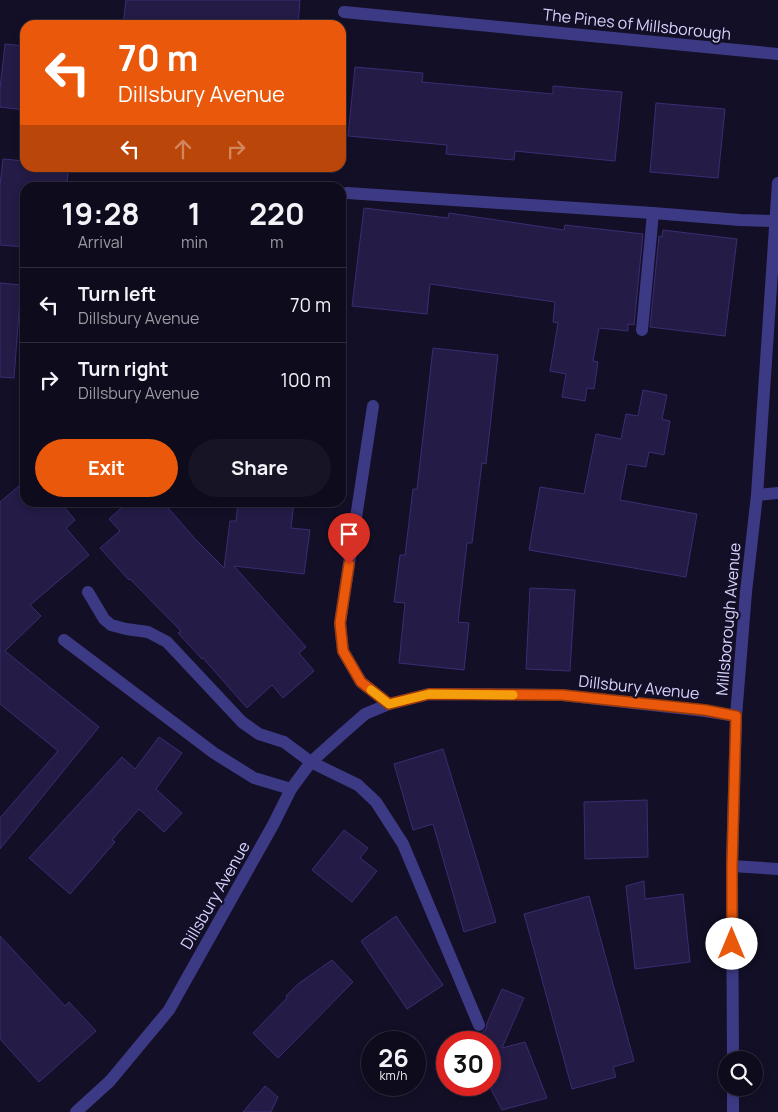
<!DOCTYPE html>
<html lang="en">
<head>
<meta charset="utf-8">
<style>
	:root { --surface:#0e0b1c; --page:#171425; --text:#f1f3f6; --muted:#9b9ba3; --line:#2e2b3b; --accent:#ea580c }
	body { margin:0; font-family:Manrope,sans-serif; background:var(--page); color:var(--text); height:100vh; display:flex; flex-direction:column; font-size:19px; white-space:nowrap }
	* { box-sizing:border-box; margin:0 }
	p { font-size:16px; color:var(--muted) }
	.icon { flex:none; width:28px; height:28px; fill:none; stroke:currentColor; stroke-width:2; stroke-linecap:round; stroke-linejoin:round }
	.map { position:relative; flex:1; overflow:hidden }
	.drawer { position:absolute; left:20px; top:182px; width:326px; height:325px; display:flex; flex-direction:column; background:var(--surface); border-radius:15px; box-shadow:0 2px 8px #0003,0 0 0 1px var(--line) }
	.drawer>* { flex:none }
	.guide { position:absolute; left:20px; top:20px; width:326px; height:152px; border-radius:15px; box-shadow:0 2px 8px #0003,0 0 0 1px var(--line); background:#ea580c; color:#fff; overflow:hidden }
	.controls { position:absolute; left:718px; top:1051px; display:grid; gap:10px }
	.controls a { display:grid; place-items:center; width:45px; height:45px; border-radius:50%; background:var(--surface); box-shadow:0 2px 8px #0003,0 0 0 1px var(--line); font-size:25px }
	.speed { position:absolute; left:361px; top:1031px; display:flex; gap:10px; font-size:25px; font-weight:700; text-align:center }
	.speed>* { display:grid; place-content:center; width:65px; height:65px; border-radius:50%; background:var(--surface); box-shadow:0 2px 8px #0003,0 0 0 1px var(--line); line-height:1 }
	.speed small { font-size:12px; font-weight:400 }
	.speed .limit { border:8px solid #d22; background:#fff; color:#111 }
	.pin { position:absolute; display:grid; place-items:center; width:42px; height:42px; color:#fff; margin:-51px -21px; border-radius:50% 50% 50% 0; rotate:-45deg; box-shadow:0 0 5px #0007 }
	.pin .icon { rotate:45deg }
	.me { position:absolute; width:55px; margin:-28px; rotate:0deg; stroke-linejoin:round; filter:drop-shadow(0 0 4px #0008) }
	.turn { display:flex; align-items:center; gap:18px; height:105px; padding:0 15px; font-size:22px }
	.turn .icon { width:65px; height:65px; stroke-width:2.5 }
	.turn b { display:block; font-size:35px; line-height:42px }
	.lanes { display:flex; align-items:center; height:48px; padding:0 15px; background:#0003; justify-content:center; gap:25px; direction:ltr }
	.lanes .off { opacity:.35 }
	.eta { display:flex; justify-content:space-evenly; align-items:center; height:85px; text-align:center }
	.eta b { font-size:30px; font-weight:700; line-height:35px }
	.cta { display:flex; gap:10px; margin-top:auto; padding:10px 15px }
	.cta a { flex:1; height:58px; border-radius:30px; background:var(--accent); color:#fff; font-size:20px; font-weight:700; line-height:58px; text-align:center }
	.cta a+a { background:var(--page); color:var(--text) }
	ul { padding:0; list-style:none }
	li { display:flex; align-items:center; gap:15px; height:75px; padding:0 15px; border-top:1px solid var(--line) }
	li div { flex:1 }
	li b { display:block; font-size:19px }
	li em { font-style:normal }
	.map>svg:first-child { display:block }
	.building { fill:#241b47; stroke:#3b2d73 }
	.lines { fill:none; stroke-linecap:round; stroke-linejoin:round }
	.minor { stroke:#3d3a85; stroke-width:12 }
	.route-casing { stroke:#983908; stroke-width:12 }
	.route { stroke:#ea580c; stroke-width:9 }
	.slow { stroke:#f59e0b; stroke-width:9 }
	.labels { text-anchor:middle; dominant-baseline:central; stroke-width:4.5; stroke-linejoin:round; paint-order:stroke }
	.street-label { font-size:16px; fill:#d9d4ff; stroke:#130f26 }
</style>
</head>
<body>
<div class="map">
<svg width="778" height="1112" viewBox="0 0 778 1112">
	<rect width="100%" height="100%" fill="#130f26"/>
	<g class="building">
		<polygon points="126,0 300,0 298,25 123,25"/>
		<polygon points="5,44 25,46 25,110 0,107 0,89"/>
		<polygon points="355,67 423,73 422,82 553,94 553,86 622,92 615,161 515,151 514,160 446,154 447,145 348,136"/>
		<polygon points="656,103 725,109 718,178 650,172"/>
		<polygon points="3,159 25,161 25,168 69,168 66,188 25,188 25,247 0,245 0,185"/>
		<polygon points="364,208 448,218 449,213 564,230 565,225 643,234 634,325 628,324 628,331 599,328 593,361 598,362 594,389 587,388 585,401 562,397 566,374 550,371 558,323 553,322 555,302 430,284 427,314 352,306"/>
		<polygon points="663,230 737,239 725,336 650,327 659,236 662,237"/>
		<polygon points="0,283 21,285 14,378 0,377"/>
		<polygon points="433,348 498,355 486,464 482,463 472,543 467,543 458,622 469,623 464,670 399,663 405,603 394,602 400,555 405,555 413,489 417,489"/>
		<polygon points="643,390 667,395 662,419 670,421 664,455 649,452 646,467 627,464 620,500 697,514 686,577 529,550 540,487 584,494 596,434 621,439 626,414 638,416"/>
		<polygon points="25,481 25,502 60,502 75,520 66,528 89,555 30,605 41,616 5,651 99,727 0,849 0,818 58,751 0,704 0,502"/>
		<polygon points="128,502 163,502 196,540 224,568 230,521 236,521 238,502 294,502 291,528 310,530 304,574 234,566 306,647 299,653 314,671 283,698 272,685 247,708 203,658 202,659 178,633 181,631 130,579 129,580 100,548 120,531 109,519"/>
		<polygon points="530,588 575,590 570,671 526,669"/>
		<polygon points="159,737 182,753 156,789 182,813 164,832 139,809 112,840 115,842 70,894 29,858 122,757 135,769"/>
		<polygon points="443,749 496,922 464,932 433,824 413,830 394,764"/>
		<polygon points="647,800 648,857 585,859 584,802"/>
		<polygon points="344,830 368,848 360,858 377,871 352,902 312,870"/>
		<polygon points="644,881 645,899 683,894 690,962 635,969 626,886"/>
		<polygon points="589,896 634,1061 613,1067 616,1077 572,1089 524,914"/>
		<polygon points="396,916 443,985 407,1009 361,941"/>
		<polygon points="0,936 65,1006 69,1002 96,1031 39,1082 0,1039"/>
		<polygon points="332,960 353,982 278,1058 253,1033 287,998 286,996 298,984"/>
		<polygon points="502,989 524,998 502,1048 525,1042 547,1098 502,1110 490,1087 490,1042 478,1042 483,1032 486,1029 487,1023"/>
		<polygon points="265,1086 278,1097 271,1112 243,1112"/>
	</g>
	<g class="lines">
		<g class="minor">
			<polyline points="344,12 778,54"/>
			<polyline points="347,193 653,213 740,220 775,221"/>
			<polyline points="642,330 653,213"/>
			<polyline points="373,406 340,623 343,651 361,682 389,704"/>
			<polyline points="757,495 778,493"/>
			<polyline points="88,592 104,619 111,625 126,629 148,632 167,642 242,722 259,734 284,742 311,762 358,785 376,802 403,844 479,1025"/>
			<polyline points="64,640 214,753 254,778 291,789"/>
			<polyline points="732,866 778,869"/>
			<polyline points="733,1060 732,866 736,716 746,592 757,495 778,183"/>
			<polyline points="733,1088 733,1112"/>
			<polyline points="76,1112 110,1081 169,1010 273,825 291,789 311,762 340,736 365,714 389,704 429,694 562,695 705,711 736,716"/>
		</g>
	</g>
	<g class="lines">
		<g class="route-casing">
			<polyline id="route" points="349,564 340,623 343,651 361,682 389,704 429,694 562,695 705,710 736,716 732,866 732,944"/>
		</g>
		<use href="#route" class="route"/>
		<polyline class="slow" points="371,690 389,704 429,694 513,695"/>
	</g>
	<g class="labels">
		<g class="street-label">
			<text transform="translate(637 24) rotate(6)">The Pines of Millsborough</text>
			<text transform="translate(728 619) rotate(-85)">Millsborough Avenue</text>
			<text transform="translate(639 687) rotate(6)">Dillsbury Avenue</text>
			<text transform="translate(215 895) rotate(-60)">Dillsbury Avenue</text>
		</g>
	</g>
</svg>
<div class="controls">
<a><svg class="icon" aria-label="search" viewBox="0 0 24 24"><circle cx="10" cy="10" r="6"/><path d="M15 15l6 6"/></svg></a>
</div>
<div class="speed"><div>26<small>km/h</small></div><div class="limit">30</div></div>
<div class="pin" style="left:349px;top:564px;background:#d93025"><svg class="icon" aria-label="arrive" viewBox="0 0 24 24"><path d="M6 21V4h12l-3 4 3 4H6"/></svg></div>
<svg class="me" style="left:732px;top:944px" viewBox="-20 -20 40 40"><circle r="19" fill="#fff"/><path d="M0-13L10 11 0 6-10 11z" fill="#ea580c"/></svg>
<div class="guide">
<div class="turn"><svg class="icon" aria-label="left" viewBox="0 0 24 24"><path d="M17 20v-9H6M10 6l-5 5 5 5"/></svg><div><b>70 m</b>Dillsbury Avenue</div></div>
<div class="lanes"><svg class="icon" aria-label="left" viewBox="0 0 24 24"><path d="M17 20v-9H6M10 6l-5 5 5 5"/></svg><svg class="icon off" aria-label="ahead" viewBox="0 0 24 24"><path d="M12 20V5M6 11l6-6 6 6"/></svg><svg class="icon off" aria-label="right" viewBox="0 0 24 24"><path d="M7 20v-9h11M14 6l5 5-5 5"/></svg></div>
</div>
<section class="drawer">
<div class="eta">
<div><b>19:28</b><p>Arrival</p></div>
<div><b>1</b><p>min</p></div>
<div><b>220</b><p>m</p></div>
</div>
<ul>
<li><svg class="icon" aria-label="left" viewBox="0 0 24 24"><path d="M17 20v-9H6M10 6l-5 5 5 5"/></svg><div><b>Turn left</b><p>Dillsbury Avenue</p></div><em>70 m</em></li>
<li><svg class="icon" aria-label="right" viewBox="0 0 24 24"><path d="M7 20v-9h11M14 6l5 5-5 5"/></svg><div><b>Turn right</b><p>Dillsbury Avenue</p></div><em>100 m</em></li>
</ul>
<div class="cta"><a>Exit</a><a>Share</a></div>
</section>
</div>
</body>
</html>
